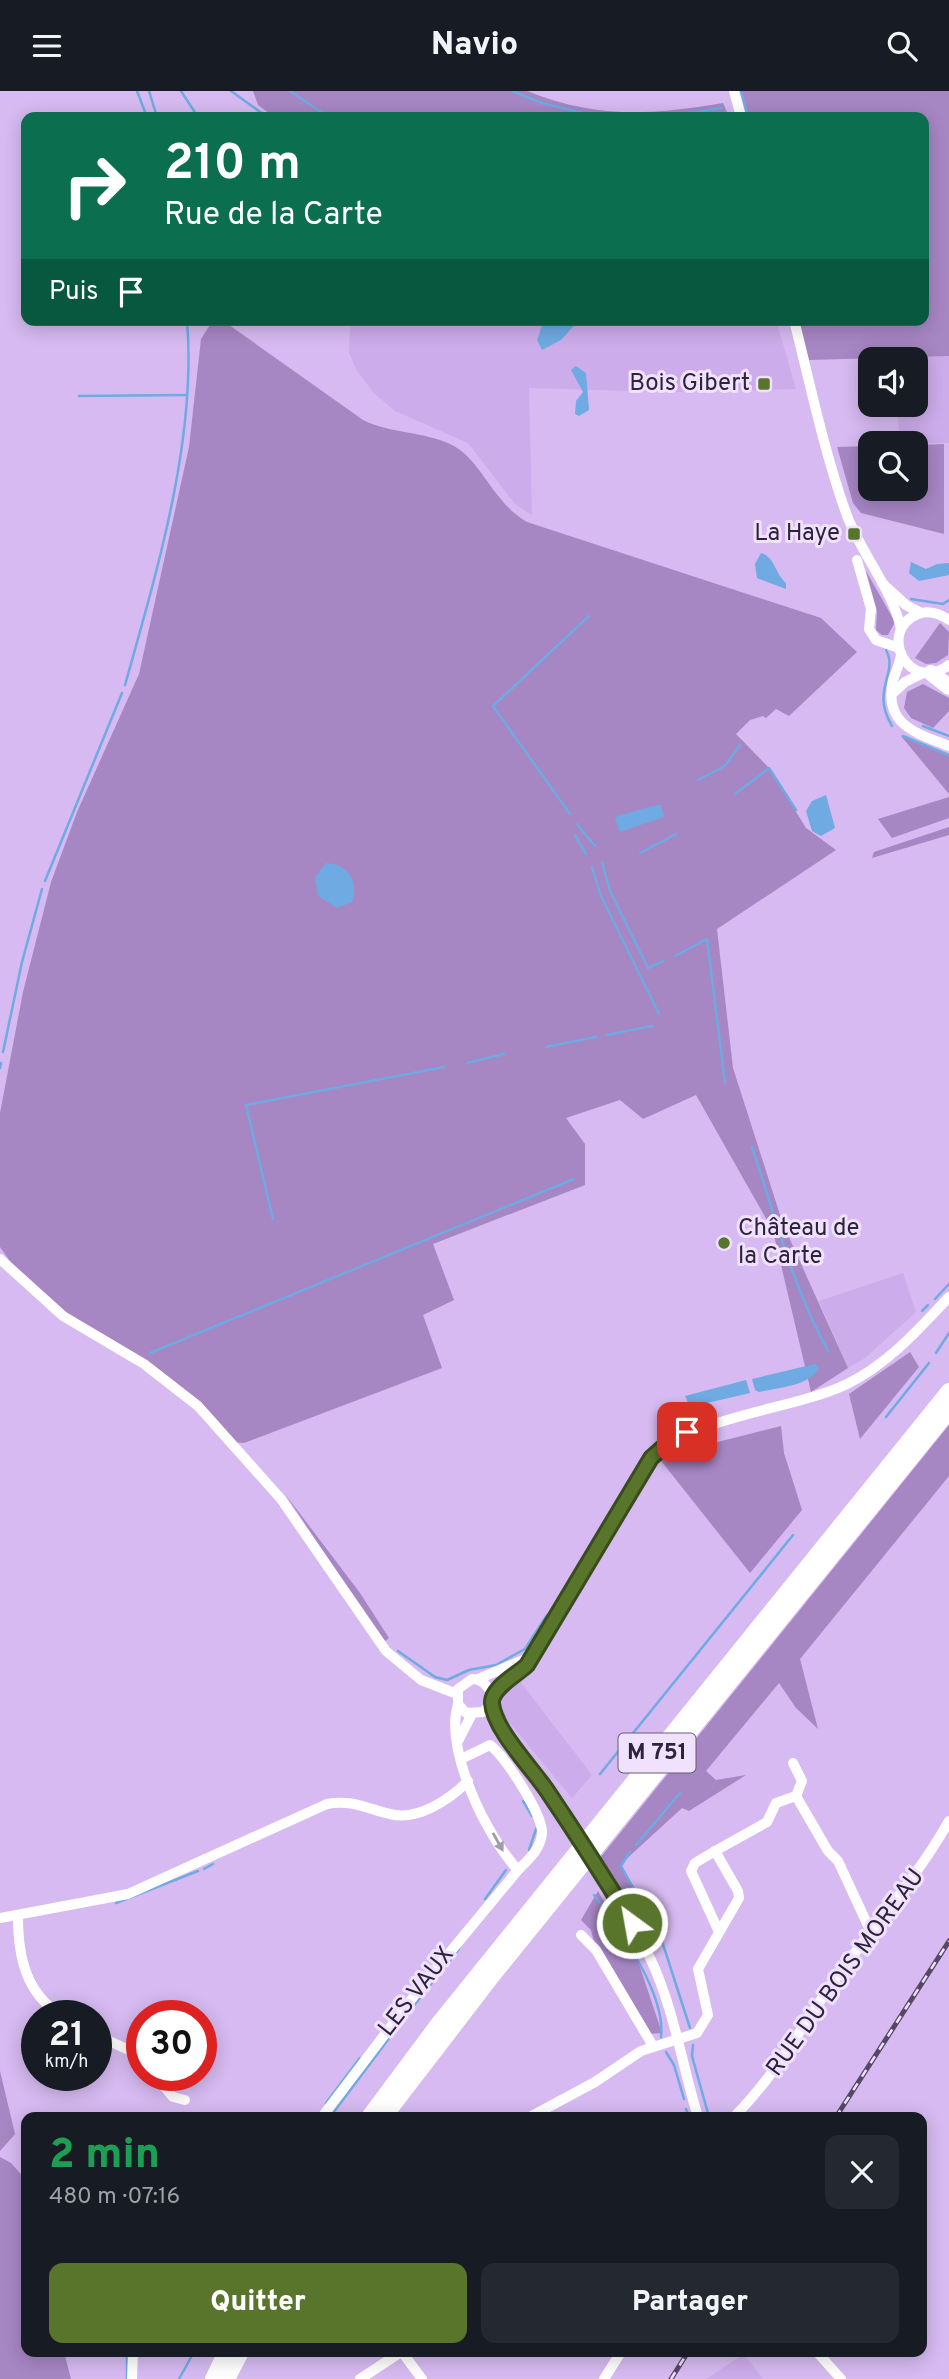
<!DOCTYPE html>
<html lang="fr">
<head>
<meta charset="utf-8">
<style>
	:root { --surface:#171b24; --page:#242831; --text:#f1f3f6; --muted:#9ea1a6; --accent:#58752b }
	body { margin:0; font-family:Overpass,sans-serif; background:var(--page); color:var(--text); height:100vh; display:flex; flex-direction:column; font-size:26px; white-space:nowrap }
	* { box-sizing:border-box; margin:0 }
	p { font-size:23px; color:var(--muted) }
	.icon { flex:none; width:38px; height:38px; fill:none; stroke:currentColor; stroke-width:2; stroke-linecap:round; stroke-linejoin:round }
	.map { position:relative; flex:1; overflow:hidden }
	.panel { position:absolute; left:21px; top:2021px; width:906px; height:245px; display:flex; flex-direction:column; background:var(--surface); border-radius:14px; box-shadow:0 4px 18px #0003 }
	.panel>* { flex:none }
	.hud { position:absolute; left:21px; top:21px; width:908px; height:214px; border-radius:14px; box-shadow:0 4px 18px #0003; background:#0b6e4f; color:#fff; overflow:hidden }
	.buttons { position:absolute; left:858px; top:256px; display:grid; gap:14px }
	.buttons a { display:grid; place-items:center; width:70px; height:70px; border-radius:14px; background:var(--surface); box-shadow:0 4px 18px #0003; font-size:35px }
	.speed { position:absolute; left:21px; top:1909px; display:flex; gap:14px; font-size:35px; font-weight:700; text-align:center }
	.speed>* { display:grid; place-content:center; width:91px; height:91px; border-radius:50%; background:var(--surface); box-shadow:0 4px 18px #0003; line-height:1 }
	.speed small { font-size:18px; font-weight:400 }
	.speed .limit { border:10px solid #d22; background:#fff; color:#111 }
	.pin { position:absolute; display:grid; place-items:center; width:60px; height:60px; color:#fff; margin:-30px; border-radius:14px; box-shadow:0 4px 10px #0006 }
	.me { position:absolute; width:77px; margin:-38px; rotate:328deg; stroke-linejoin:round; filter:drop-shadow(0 0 5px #0008) }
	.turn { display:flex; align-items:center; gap:24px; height:147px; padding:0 28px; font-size:32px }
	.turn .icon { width:91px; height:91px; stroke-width:2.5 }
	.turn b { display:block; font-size:49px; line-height:60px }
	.then { display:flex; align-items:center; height:66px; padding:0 28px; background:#0003; gap:14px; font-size:26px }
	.round { display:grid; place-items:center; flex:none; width:74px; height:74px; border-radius:14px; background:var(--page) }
	.overview { display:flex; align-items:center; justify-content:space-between; height:119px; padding:0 28px }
	h1 { font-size:42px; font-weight:800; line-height:52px; color:#1e9e55 }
	.cta { display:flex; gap:14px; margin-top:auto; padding:14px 28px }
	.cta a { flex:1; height:80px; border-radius:14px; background:var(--accent); color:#fff; font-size:28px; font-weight:800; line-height:80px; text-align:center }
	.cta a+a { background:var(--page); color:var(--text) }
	header { display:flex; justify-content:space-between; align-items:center; height:91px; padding:0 28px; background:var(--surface); font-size:32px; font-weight:800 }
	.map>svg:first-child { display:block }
	.built { fill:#ccacea }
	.green { fill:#a786c4 }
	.water { fill:#6faae2 }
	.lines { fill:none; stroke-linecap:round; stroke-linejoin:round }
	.stream { stroke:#6faae2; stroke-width:2.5 }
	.minor { stroke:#fff; stroke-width:10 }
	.highway { stroke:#fff; stroke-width:16 }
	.rail-casing { stroke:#564764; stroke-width:5 }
	.rail { stroke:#f0e2fe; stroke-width:2.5; stroke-dasharray:8; stroke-linecap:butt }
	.oneway { fill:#a19ca5 }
	.route-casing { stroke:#394c1c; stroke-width:18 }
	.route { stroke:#58752b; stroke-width:12 }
	.poi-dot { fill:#58752b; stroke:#f0e2fe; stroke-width:2.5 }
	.labels { text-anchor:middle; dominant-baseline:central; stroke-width:6; stroke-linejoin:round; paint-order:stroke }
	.shield { fill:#f0e2fe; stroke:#685c73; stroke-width:2 }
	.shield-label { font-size:23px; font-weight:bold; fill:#2e2338 }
	.poi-label { font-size:24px; fill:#2e2338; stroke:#f0e2fe; text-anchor:end }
	.street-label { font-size:24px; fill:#2e2338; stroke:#f0e2fe }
</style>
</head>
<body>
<header><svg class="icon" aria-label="menu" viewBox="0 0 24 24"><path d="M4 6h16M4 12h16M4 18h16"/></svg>Navio<svg class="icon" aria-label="search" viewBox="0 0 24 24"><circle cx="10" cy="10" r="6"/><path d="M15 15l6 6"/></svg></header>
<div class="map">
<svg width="949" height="2288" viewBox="0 0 949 2288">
	<rect width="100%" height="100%" fill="#d6baf1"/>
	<g class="built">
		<polygon points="354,229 776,229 796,298 671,301 529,297 532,424 515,413 468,352 395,320 374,302 357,280 349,262 350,239"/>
		<polygon points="949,265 949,352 900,352 897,313 915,313 915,268 894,267"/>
		<polygon points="903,1182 916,1221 865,1267 848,1277 819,1210"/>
		<polygon points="519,1589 592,1684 572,1707 504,1625 501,1607"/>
		<polygon points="744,2263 763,2288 706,2288"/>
	</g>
	<g class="green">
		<path d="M253,0H527C596,28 652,24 723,12L727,21L721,26H274L258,14Z"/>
		<polygon points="741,0 949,0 949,265 809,269 799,229 924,229 924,26 748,26"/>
		<path d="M213,229H222L363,329C391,343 424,340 452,354C480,367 493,412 527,431L821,527L857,561L789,625L776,618L766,627L763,625L750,629L736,643L769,677L806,737L836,759L717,838L733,977L783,1133L848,1277L811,1301L773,1140L696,1004L643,1028L620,1009L566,1027L585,1053V1094L433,1153L454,1209L423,1224L442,1277L244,1352L232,1351L198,1315L96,1247L26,1193L0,1156V1022L23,901L51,791L77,721L139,583L189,356L201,248Z"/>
		<polygon points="944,353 944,443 861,422 853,412 837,356 870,355 870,397 915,397 915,354"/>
		<polygon points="866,480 895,531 888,544 882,544 876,539 877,520"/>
		<polygon points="940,532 949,541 948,564 936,572 926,573 915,567"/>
		<polygon points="923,593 949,607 949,620 933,637 911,627 904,617 907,601"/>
		<polygon points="901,645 949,665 949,703"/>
		<polygon points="949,706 949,727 892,747 878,728"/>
		<polygon points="949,736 949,744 872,767 874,761"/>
		<polygon points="910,1261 919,1276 860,1348 849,1303"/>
		<polygon points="949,1334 949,1385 800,1568 818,1638 796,1617 779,1592 706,1680 716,1689 746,1684 689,1720 682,1717 621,1773 654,1836 645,1843 600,1767"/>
		<polygon points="781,1335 784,1362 802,1419 750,1482 658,1366 678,1352 694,1357"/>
		<polygon points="285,1403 360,1502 389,1547 384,1551"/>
		<polygon points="598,1800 638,1870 662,1942 648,1943 596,1859 591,1839 581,1829"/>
		<polygon points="0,1980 15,2043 0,2060"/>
		<polygon points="0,2066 11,2072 26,2089 24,2113 26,2119 26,2261 64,2261 71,2288 0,2288"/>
	</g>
	<g class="water">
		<polygon points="544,229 579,229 561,249 542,259 537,249"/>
		<polygon points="576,275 586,282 589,319 579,325 575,323 576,310 583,301 571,279"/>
		<path d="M761,462C775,466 775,483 786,492V498L757,487L755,473Z"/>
		<polygon points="911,471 926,478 937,473 949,472 949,484 919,490 909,482"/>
		<polygon points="826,704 835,737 821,745 812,740 806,720 812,710"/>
		<polygon points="657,714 661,714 664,726 620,741 615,728 617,725"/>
		<path d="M326,772C349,773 359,791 352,811L337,817L318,805L315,786Z"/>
		<path d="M815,1273L819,1277C810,1295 777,1297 759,1301L755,1299L752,1288Z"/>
		<polygon points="746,1289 750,1302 690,1316 685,1305"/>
	</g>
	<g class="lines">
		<g class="stream">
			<polyline points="137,0 147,26"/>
			<polyline points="149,0 157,26"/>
			<polyline points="181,0 198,26"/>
			<polyline points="231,0 267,26"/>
			<polyline points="290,0 328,26"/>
			<polyline points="512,0 542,12 599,26"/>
			<polyline points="741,0 748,26"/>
			<polyline points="661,26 722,17"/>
			<polyline points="717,26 725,21"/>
			<polyline points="79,305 187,304"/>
			<polyline points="911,508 943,513 949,509"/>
			<path d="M886,559C899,582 870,599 892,635"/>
			<path d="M125,594C157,480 197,348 187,229"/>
			<polyline points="923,635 949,645"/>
			<polyline points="903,645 949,664"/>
			<polyline points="698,689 725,675 740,654"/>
			<polyline points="735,703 769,677 796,719"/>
			<polyline points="570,723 493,615 589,525"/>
			<polyline points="577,733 595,755"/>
			<polyline points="575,744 586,763"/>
			<polyline points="640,762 676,743"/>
			<polyline points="602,771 610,800 648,877 663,870"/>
			<polyline points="592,776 601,805 659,923"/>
			<polyline points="45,790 122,602"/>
			<polyline points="675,865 707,848 725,992"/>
			<polyline points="607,944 652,935"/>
			<polyline points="546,956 596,946"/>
			<polyline points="3,961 22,871 42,798"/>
			<polyline points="467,972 504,963"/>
			<polyline points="0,977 1,972"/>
			<path d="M752,1056C775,1124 793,1197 828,1260"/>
			<polyline points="273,1128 246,1014 444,976"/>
			<polyline points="935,1208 949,1193"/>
			<polyline points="922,1220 928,1214"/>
			<polyline points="150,1262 574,1088"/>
			<polyline points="936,1262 949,1242"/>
			<polyline points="886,1326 929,1272"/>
			<polyline points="398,1560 435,1586 447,1589 469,1579 496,1574 525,1558 547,1524"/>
			<polyline points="600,1683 793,1444"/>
			<polyline points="523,1710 532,1725"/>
			<polyline points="636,1754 680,1702"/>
			<polyline points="529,1759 536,1738"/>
			<polyline points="630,1761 621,1775 661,1847 690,1937"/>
			<polyline points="204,1778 213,1773"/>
			<path d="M594,1804C619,1838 666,1902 661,1946"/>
			<polyline points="485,1808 506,1779"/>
			<polyline points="116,1812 198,1780"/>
			<polyline points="404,1927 459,1858"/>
			<polyline points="693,1954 692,1965 709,2026"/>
			<polyline points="666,1961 674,1974 684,2008"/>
			<polyline points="326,2012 360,1967"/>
			<polyline points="686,2018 689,2026"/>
			<polyline points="330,2026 396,1938"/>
			<polyline points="726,2026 727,2026"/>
			<polyline points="127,2261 127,2288"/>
			<polyline points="179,2288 194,2261"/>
		</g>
		<g class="minor">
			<polyline points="734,0 741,26"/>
			<path d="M794,229C810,293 824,360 846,422C860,461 893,499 901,538"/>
			<polyline points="857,469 871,518 869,538 876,549 899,557"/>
			<polyline points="882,492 906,514 921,522"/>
			<path d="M949,529C939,522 929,519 918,523C876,540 909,604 949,574"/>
			<path d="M901,563C900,573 896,580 893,589C883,634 916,642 949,655"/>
			<polyline points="893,602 905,591 923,582"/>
			<polyline points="0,1168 63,1225 144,1273 198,1315 281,1408 386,1560 421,1589 457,1603"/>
			<polyline points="478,1588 530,1566"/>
			<path d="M493,1605L527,1574L646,1374C679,1326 792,1320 847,1293C887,1274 920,1237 949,1206"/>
			<path d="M492,1611L483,1621L466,1622L458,1613V1598L472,1588C497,1589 493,1623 504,1641C553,1717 614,1786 651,1869C674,1918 682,1974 698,2026"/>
			<path d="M458,1613C444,1659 487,1746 518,1779C528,1769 540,1759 542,1743C544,1725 505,1665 490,1654L461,1668"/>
			<polyline points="458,1650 472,1623"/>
			<polyline points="793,1672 802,1690 796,1705"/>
			<polyline points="715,1760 767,1731 776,1712 796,1705 828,1760 838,1770 871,1841"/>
			<path d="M18,1826C18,1866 26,1904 63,1925"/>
			<path d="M0,1827L128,1803L327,1713C351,1708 368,1718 390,1723C418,1730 449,1709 468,1690"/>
			<polyline points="581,1844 596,1859 653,1955"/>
			<polyline points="96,1944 131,1960 142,1969"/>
			<polyline points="155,1984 173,2006 185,2009"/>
			<polyline points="322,2026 417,1901 518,1779"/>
			<polyline points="530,2026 595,1991 641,1960 697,1942 708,1924 698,1878 739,1807 738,1800 715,1760 695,1772 691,1780 719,1841"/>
			<path d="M734,2026C778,1982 802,1933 839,1883C876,1832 918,1785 949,1730"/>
			<polyline points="402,2261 422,2288"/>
			<polyline points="817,2261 841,2288"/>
			<polyline points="132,2288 133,2261"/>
			<polyline points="360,2288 401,2261"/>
			<polyline points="604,2288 621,2261"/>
		</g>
		<g class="highway">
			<polyline points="931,582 949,596"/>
			<polyline points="369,2026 439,1932 949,1300"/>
			<polyline points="384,2026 493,1884 949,1320"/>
			<polyline points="213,2288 226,2261"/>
			<polyline points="227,2288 241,2261"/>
		</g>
		<g class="rail-casing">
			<g id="rail">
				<polyline points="836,2026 949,1850"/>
				<polyline points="671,2288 688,2261"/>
			</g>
		</g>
		<use href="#rail" class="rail"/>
	</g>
	<defs><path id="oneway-solid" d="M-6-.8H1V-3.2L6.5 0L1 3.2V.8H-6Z" transform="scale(1.75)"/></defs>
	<use class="oneway" href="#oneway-solid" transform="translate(498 1751) rotate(61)"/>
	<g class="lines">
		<g class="route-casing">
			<path id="route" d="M632,1832C605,1788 577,1744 548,1701C533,1678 494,1639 492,1612C491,1597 518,1583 527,1574L651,1367L669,1351L687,1341"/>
		</g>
		<use href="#route" class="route"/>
	</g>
	<g class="poi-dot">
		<rect x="757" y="286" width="14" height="14" rx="3.5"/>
		<rect x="847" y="436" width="14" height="14" rx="3.5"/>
		<circle cx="724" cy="1152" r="7"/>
	</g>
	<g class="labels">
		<rect class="shield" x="618.5" y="1642.5" width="77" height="39" rx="5"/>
		<g class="shield-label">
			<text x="657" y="1662">M 751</text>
		</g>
		<g class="poi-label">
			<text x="750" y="293">Bois Gibert</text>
			<text x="840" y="443">La Haye</text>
			<text x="738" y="1138" text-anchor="start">Château de<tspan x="738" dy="28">la Carte</tspan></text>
		</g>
		<g class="street-label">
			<text transform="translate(846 1882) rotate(-54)">RUE DU BOIS MOREAU</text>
			<text transform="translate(417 1901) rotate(-52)">LES VAUX</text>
		</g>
	</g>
</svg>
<div class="buttons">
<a><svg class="icon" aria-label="sound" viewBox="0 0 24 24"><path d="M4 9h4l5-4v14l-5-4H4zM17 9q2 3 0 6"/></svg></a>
<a><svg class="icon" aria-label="search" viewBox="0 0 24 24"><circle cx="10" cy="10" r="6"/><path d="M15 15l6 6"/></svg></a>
</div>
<div class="speed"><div>21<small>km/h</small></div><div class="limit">30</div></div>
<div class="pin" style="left:687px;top:1341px;background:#d93025"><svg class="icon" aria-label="arrive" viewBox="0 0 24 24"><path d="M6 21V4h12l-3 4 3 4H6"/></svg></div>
<svg class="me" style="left:632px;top:1832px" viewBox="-20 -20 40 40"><circle r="17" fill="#58752b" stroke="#fff" stroke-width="3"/><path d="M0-11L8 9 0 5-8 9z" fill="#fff"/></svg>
<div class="hud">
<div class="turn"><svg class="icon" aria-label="right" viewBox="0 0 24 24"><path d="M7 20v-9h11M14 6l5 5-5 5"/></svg><div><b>210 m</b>Rue de la Carte</div></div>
<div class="then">Puis<svg class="icon" aria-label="arrive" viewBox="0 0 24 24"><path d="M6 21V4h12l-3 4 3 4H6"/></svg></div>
</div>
<section class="panel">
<div class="overview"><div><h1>2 min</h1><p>480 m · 07:16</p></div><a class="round"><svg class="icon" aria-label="close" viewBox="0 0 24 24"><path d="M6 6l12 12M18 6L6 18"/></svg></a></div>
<div class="cta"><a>Quitter</a><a>Partager</a></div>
</section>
</div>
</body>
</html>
